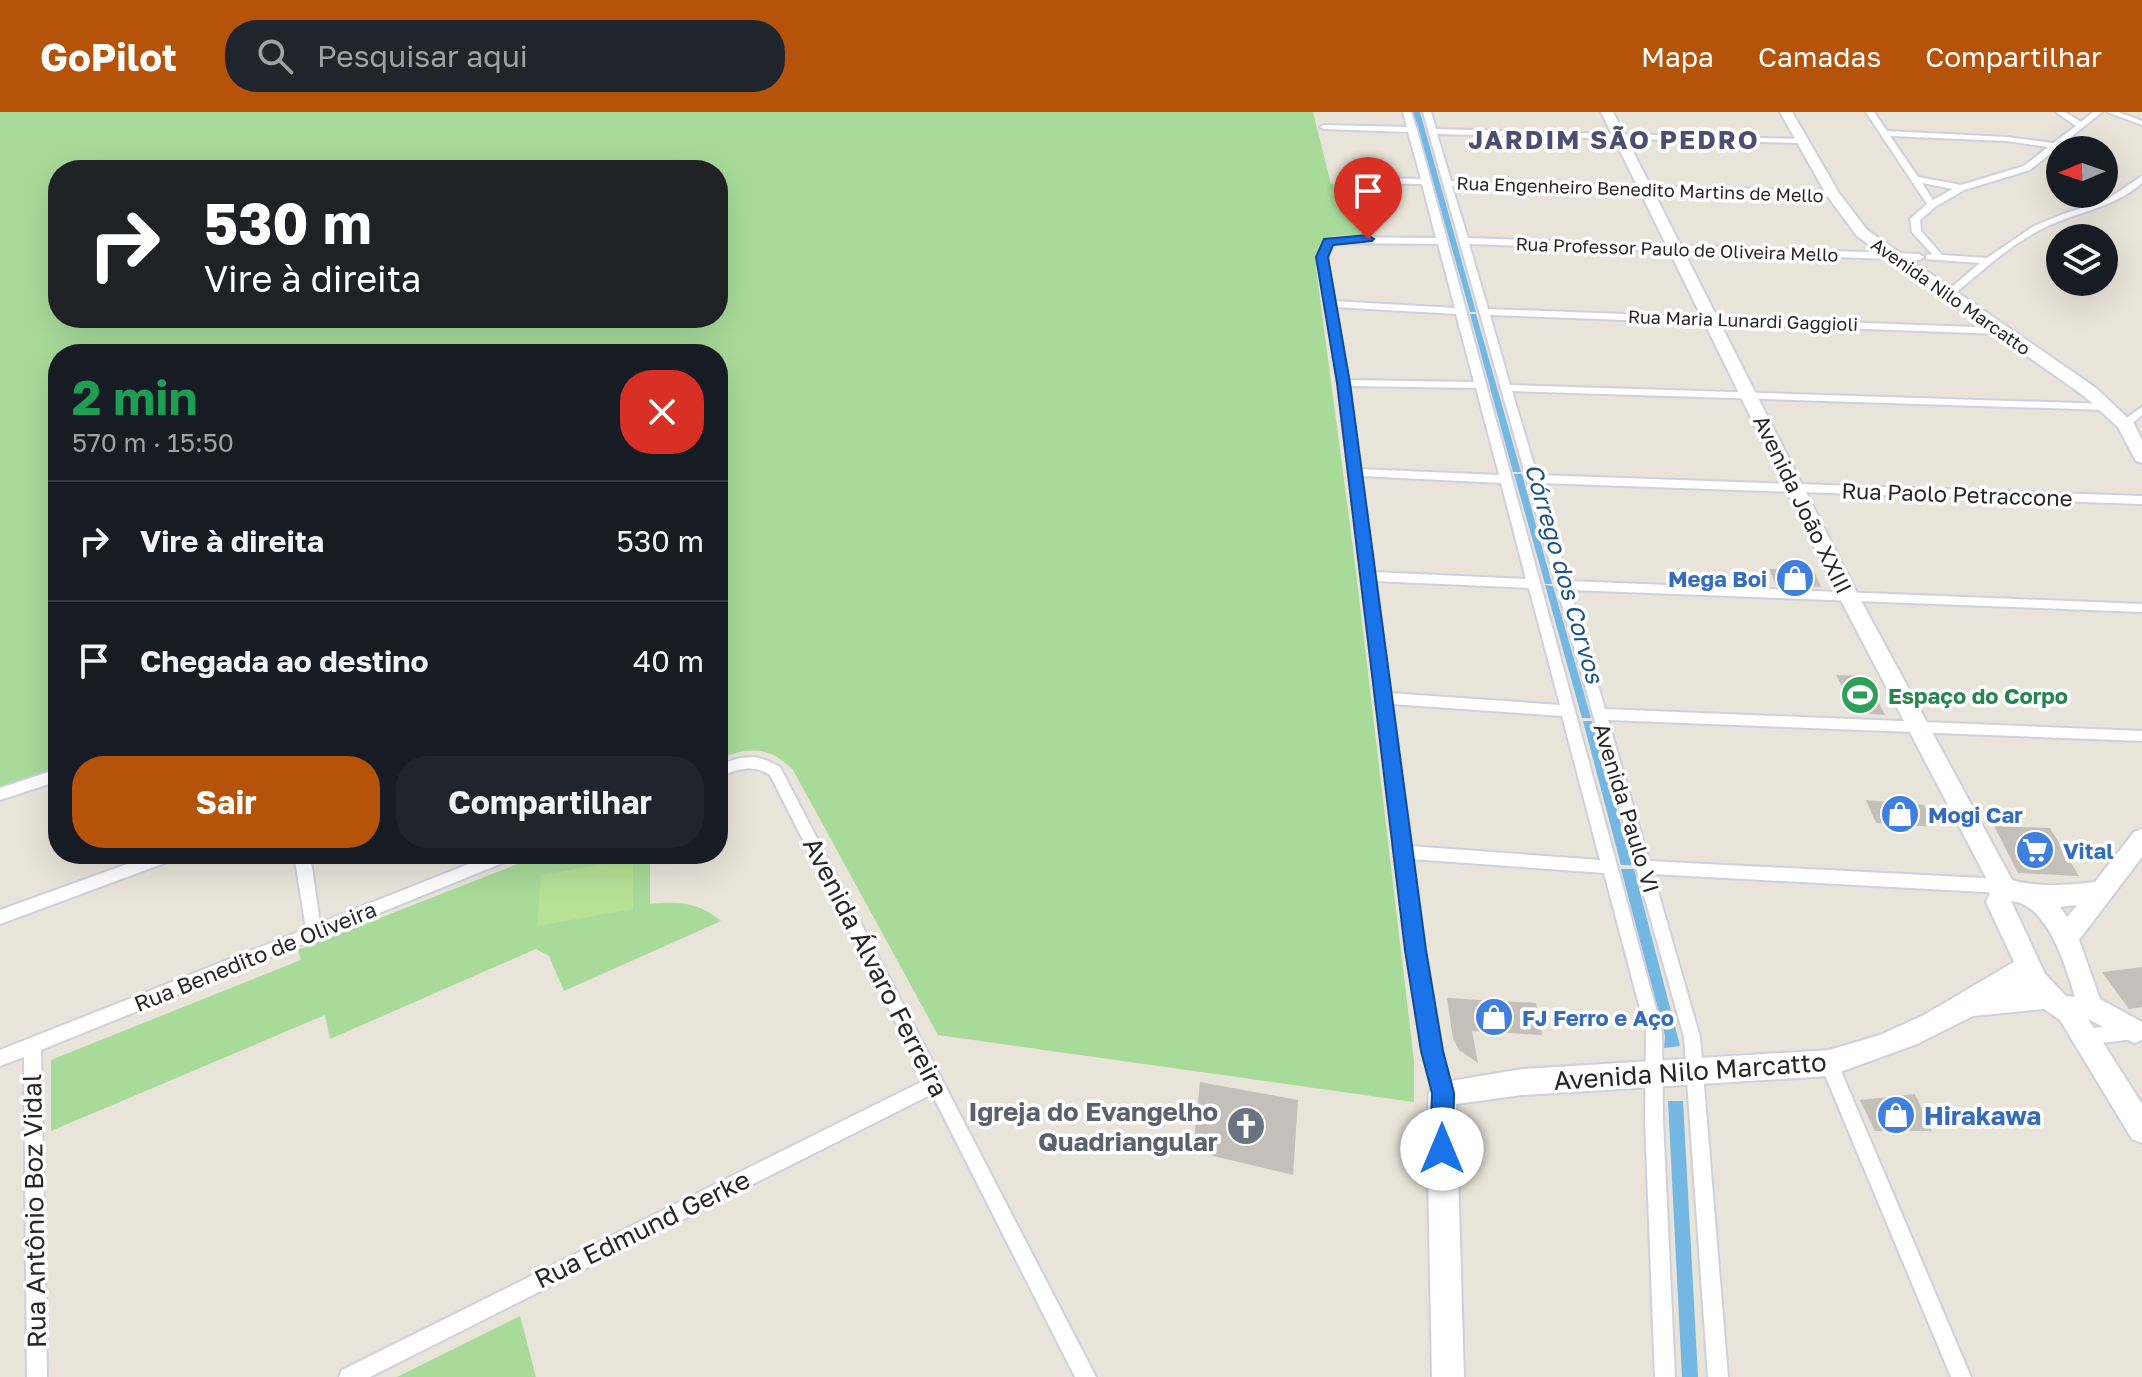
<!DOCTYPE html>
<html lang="pt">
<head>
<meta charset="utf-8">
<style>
	:root { --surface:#171b24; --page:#20242c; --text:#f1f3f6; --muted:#9ea1a6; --line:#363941; --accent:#b45309 }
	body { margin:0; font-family:"Golos Text",sans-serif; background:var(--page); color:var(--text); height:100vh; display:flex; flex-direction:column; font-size:30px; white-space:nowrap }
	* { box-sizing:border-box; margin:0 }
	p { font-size:26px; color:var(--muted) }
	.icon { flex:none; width:44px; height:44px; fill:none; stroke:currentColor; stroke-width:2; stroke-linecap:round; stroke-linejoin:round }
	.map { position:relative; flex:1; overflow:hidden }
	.side { position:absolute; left:48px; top:232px; width:680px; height:520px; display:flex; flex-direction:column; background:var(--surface); border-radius:32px; box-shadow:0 8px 32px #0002 }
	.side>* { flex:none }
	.banner { position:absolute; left:48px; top:48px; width:680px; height:168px; border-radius:32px; box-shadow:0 8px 32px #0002; background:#202124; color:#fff; overflow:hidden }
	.needle { width:52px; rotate:268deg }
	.buttons { position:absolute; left:2046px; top:24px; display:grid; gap:16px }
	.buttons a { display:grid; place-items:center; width:72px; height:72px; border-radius:50%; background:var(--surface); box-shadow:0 8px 32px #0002; font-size:40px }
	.pin { position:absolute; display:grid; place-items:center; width:68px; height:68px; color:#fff; margin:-82px -34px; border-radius:50% 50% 50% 0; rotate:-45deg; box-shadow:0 0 8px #0007 }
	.pin .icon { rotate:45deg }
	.me { position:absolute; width:88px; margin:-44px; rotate:0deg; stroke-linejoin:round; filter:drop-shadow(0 0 6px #0008) }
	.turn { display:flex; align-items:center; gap:28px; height:168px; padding:0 24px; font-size:36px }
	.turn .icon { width:104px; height:104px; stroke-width:2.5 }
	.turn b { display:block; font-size:56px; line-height:68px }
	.round { display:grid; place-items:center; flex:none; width:84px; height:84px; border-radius:32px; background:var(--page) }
	.summary { display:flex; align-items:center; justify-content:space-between; height:136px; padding:0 24px }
	h1 { font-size:48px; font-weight:700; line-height:60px; color:#1e9e55 }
	.action { display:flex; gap:16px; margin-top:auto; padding:16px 24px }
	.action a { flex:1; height:92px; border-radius:32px; background:var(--accent); color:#fff; font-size:32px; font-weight:700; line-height:92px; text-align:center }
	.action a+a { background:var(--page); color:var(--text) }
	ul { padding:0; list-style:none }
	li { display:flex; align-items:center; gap:24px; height:120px; padding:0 24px; border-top:2px solid var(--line) }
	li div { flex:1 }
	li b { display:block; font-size:30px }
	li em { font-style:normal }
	header { display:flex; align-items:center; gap:48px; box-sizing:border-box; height:112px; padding:0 40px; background:var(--accent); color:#fff }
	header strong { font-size:38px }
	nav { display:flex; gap:44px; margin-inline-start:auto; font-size:28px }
	.search { width:560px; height:72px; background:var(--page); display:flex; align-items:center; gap:20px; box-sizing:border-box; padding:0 28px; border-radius:32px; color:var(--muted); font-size:30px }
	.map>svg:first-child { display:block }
	.green { fill:#a8db9a; fill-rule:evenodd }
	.pitch { fill:#b8e196 }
	.water { fill:#74b7e3 }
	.building { fill:#c4c0b9 }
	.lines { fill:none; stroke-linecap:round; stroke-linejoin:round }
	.street-casing { stroke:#cfd0df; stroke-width:4 }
	.secondary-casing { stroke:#cfd0df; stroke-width:4 }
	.street { fill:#fff; fill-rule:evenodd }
	.secondary { fill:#fff; fill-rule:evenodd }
	.route { fill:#1a73e8; stroke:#114b97; stroke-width:2 }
	.labels { text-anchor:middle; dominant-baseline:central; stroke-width:7; stroke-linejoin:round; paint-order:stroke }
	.far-street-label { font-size:18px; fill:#272727; stroke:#fff }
	.street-label { font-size:22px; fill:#272727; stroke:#fff }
	.shop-label { font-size:22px; font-weight:bold; fill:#366cbe; stroke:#fff; text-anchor:start }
	.leisure-label { font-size:22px; font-weight:bold; fill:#27864d; stroke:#fff; text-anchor:start }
	.water-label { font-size:24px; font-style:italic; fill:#185489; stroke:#fff }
	.far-district-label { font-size:26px; font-weight:bold; letter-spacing:2px; fill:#4c4e73; stroke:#fff }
	.near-street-label { font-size:26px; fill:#272727; stroke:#fff }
	.near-worship-label { font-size:26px; font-weight:bold; fill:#5b616d; stroke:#fff; text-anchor:end }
	.near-shop-label { font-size:26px; font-weight:bold; fill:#366cbe; stroke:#fff; text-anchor:start }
</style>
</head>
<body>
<header>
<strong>GoPilot</strong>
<div class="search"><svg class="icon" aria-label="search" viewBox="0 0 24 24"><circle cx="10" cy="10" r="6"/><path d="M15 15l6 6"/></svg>Pesquisar aqui</div>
<nav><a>Mapa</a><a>Camadas</a><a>Compartilhar</a></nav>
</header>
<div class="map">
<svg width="2142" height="1265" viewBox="0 0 2142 1265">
	<rect width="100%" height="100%" fill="#e8e4d9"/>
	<g class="green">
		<path d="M0,0H1313L1331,72L1352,73L1363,124C1337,124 1316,125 1316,156L1355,451L1414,949V990L938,923L793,658C768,633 750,635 718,647V242H58V656L0,675ZM58,58H718V206H58Z"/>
		<path d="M543,742H639L650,751V792C679,789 698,790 721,809L564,879L549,844L536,837L330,927L325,903L51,1019V948L301,848L298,838Z"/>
		<polygon points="520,1204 536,1265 397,1265"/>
	</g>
	<polygon class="pitch" points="633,747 633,797 537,814 541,763"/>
	<g class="water">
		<polygon points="1413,0 1420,0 1476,200 1470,200"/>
		<polygon points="1470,202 1476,202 1521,360 1513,360"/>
		<polygon points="1514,362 1522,362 1552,472 1545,472"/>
		<polygon points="1545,473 1553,474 1591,606 1582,606"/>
		<polygon points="1583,609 1592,609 1632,753 1621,753"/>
		<polygon points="1621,757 1634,757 1680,934 1664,936 1665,924"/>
		<polygon points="1668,989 1683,989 1698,1265 1682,1265"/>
	</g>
	<g class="building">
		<polygon points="1769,457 1814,459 1821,475 1776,473"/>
		<polygon points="1836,563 1865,564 1885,603 1856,601"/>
		<polygon points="1866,688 1924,693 1935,715 1876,711"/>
		<polygon points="1994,714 2050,716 2079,764 2018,761"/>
		<polygon points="2142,855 2142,895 2129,897 2102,860"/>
		<polygon points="1447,886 1536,891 1542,923 1472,919 1478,951 1459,938 1453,927"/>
		<polygon points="1200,970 1298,988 1293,1063 1193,1039"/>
		<polygon points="1915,982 1932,1019 1875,1019 1860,988"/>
	</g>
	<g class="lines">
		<g class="street-casing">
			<g id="street">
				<path d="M1403,0H1411L1417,18L1662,919L1663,1008L1675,1265H1655L1645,1008L1646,919L1604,761L1411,747C1421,825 1431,904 1452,981L1449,987L1443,989L1437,987L1424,939L1407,838L1338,271L1317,145L1323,132L1335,125L1436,126L1422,72L1344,71L1340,68L1344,65L1421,67L1408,20L1324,17L1320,15L1324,13L1407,15ZM1337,131L1438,132L1455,196L1334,189C1331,171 1319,143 1337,131ZM1335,195L1456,202L1474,270L1348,268ZM1349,274L1476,276L1499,363L1360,357ZM1361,364L1501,371L1526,467L1373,460ZM1374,469L1529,476L1560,593L1389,581ZM1391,592L1562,604L1600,748L1409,734Z"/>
				<polygon points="1423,0 1431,0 1436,17 1801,27 1805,29 1801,31 1437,22 1451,69 1833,79 1837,82 1833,85 1452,74 1468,126 1919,142 1924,145 1919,148 1469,132 1488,197 2001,216 2006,219 2001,222 1490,203 1510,273 2108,292 2113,295 2108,298 1512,279 1537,363 2142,384 2142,392 1539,371 1568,469 2142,492 2142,500 1570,478 1605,597 2142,619 2142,629 1608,608 1649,749 2002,767 2007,769 2010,774 2007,779 2002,781 1653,762 1700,925 1728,1265 1708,1265 1684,925"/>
				<path d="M1866,0H1874L1887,19L2007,25L2053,31L2076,14L2056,0H2065L2081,10L2093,0H2102L2030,58L1964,78L1935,95L1920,108L1921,119L1942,143L1987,146L2034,114L2063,102L2106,88L2142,64V71C2111,98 2076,99 2042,117C2008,134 1981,160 1952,184H1946V180L1980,151L1926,147V143L1932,142L1912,120L1910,107L1927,92ZM1890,24L2007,29L2048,35L2024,54L1961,73L1918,65ZM1922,71L1953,77L1933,88Z"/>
				<polygon points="2107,0 2118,0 2142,9 2142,13"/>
				<polygon points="2142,295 2142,303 2129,314 2121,314 2121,310"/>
				<path d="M754,645L766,648L780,655L1096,1265H1075L932,982L370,1265H339L342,1258L925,968L770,663C752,651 736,658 718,665V653L740,646Z"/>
				<polygon points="58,657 58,669 0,688 0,676"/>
				<polygon points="155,742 181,742 178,746 0,812 0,798"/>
				<polygon points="294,742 310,742 320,811 494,742 518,742 515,746 41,938 47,1265 27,1265 24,945 0,954 0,938 306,817"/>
				<polygon points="2142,910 2142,926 2085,933 2079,931 2077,925 2079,919 2085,917"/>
				<polygon points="1829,943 1835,945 1971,1265 1951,1265 1820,951 1823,945"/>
			</g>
		</g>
		<g class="secondary-casing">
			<g id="secondary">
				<path d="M1601,0H1613L1858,483L2012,768C2040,776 2066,773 2095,770L2134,720L2142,717V745L2079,828L2100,887L2142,910V928L2134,931L2088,907L2142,992V1031L2132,1027L2060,908L2044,897L1973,904L1917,932L1829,964L1522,983L1456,992L1464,1265H1432L1427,1013L1429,981L1433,972L1522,957L1829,938L1880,923L1924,903L2014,850L1986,790L1992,777L1838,483ZM2011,789C2048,792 2066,855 2075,885L2066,884L2045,862ZM2077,793L2067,805L2060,795Z"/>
				<polygon points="1780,0 1792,0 1839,81 1867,118 2096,276 2134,312 2142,328 2142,351 2136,349 2118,315 2084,284 1857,124 1826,82"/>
			</g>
		</g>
		<use href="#street" class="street"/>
		<use href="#secondary" class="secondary"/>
	</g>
	<polygon class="route" points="1368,123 1374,127 1372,129 1333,133 1328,145 1350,271 1426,838 1443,939 1454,981 1453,1037 1450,1045 1442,1049 1434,1045 1430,1037 1432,981 1421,939 1405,838 1337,271 1316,145 1324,127"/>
	<defs>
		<g id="shop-disc" transform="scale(2)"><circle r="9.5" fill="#3f7fe0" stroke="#fff"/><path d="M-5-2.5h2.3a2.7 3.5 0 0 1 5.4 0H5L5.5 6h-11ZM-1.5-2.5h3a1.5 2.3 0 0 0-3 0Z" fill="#fff"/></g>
		<g id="stadium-disc" transform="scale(2)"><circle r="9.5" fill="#2e9e5b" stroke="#fff"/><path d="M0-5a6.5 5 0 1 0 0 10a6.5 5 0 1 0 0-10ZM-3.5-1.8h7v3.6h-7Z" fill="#fff"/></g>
		<g id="supermarket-disc" transform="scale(2)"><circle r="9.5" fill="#3f7fe0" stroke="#fff"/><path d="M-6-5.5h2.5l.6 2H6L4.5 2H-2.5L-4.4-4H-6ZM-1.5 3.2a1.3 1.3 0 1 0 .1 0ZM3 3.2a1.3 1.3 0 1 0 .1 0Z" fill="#fff"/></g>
		<g id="church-disc" transform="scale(2)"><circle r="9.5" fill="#6b7280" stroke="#fff"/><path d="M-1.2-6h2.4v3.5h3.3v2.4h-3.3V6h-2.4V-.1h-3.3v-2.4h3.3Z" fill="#fff"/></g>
	</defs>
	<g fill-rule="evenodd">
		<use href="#shop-disc" x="1795" y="466"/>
		<use href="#stadium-disc" x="1860" y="583"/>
		<use href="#shop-disc" x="1900" y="702"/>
		<use href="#supermarket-disc" x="2035" y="738"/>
		<use href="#shop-disc" x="1494" y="905"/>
		<use href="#shop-disc" x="1896" y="1003"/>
		<use href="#church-disc" x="1246" y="1014"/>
	</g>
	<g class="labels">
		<g class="far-street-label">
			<text transform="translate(1640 77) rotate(2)">Rua Engenheiro Benedito Martins de Mello</text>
			<text transform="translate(1677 137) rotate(2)">Rua Professor Paulo de Oliveira Mello</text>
			<text transform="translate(1951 184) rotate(35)">Avenida Nilo Marcatto</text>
			<text transform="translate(1743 208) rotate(2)">Rua Maria Lunardi Gaggioli</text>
		</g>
		<g class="street-label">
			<text transform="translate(1957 382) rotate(2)">Rua Paolo Petraccone</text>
			<text transform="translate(1803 392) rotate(64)">Avenida João XXIII</text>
			<text transform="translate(1627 696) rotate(73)">Avenida Paulo VI</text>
			<text transform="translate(255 844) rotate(-22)">Rua Benedito de Oliveira</text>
		</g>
		<g class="shop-label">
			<text x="1767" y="466" text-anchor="end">Mega Boi</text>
			<text x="1928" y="702">Mogi Car</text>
			<text x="2063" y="738">Vital</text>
			<text x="1522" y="905">FJ Ferro e Aço</text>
		</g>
		<g class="leisure-label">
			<text x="1888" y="583">Espaço do Corpo</text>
		</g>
		<g class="water-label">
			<text transform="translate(1565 461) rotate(74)">Córrego dos Corvos</text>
		</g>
		<g class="far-district-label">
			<text x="1614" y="27">JARDIM SÃO PEDRO</text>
		</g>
		<g class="near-street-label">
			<text transform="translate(876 855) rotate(63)">Avenida Álvaro Ferreira</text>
			<text transform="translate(1690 959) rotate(-4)">Avenida Nilo Marcatto</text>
			<text transform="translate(34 1099) rotate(-91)">Rua Antônio Boz Vidal</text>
			<text transform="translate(642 1117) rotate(-26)">Rua Edmund Gerke</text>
		</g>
		<g class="near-worship-label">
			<text x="1218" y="999">Igreja do Evangelho<tspan x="1218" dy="30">Quadriangular</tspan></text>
		</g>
		<g class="near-shop-label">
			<text x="1924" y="1003">Hirakawa</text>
		</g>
	</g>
</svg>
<div class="buttons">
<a><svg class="needle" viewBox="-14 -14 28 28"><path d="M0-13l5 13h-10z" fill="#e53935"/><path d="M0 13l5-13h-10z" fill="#9ea1a6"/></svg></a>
<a><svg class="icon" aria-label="layers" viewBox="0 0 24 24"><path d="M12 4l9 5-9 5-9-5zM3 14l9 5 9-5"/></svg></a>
</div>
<div class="pin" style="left:1368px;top:127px;background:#d93025"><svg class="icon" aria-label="arrive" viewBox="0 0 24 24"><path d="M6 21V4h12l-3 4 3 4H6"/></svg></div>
<svg class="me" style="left:1442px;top:1037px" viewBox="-20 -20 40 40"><circle r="19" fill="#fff"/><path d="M0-13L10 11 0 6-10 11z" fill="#1a73e8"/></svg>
<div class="banner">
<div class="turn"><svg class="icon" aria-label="right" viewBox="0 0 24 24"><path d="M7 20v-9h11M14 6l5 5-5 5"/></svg><div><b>530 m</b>Vire à direita</div></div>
</div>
<section class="side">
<div class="summary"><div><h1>2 min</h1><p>570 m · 15:50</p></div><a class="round" style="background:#d93025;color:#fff"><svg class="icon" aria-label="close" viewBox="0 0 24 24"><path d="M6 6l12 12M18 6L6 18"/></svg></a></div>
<ul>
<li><svg class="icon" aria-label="right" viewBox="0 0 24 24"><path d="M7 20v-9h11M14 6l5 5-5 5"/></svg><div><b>Vire à direita</b></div><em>530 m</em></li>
<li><svg class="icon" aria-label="arrive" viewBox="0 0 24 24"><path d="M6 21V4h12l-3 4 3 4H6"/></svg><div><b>Chegada ao destino</b></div><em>40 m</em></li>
</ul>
<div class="action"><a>Sair</a><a>Compartilhar</a></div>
</section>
</div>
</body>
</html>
